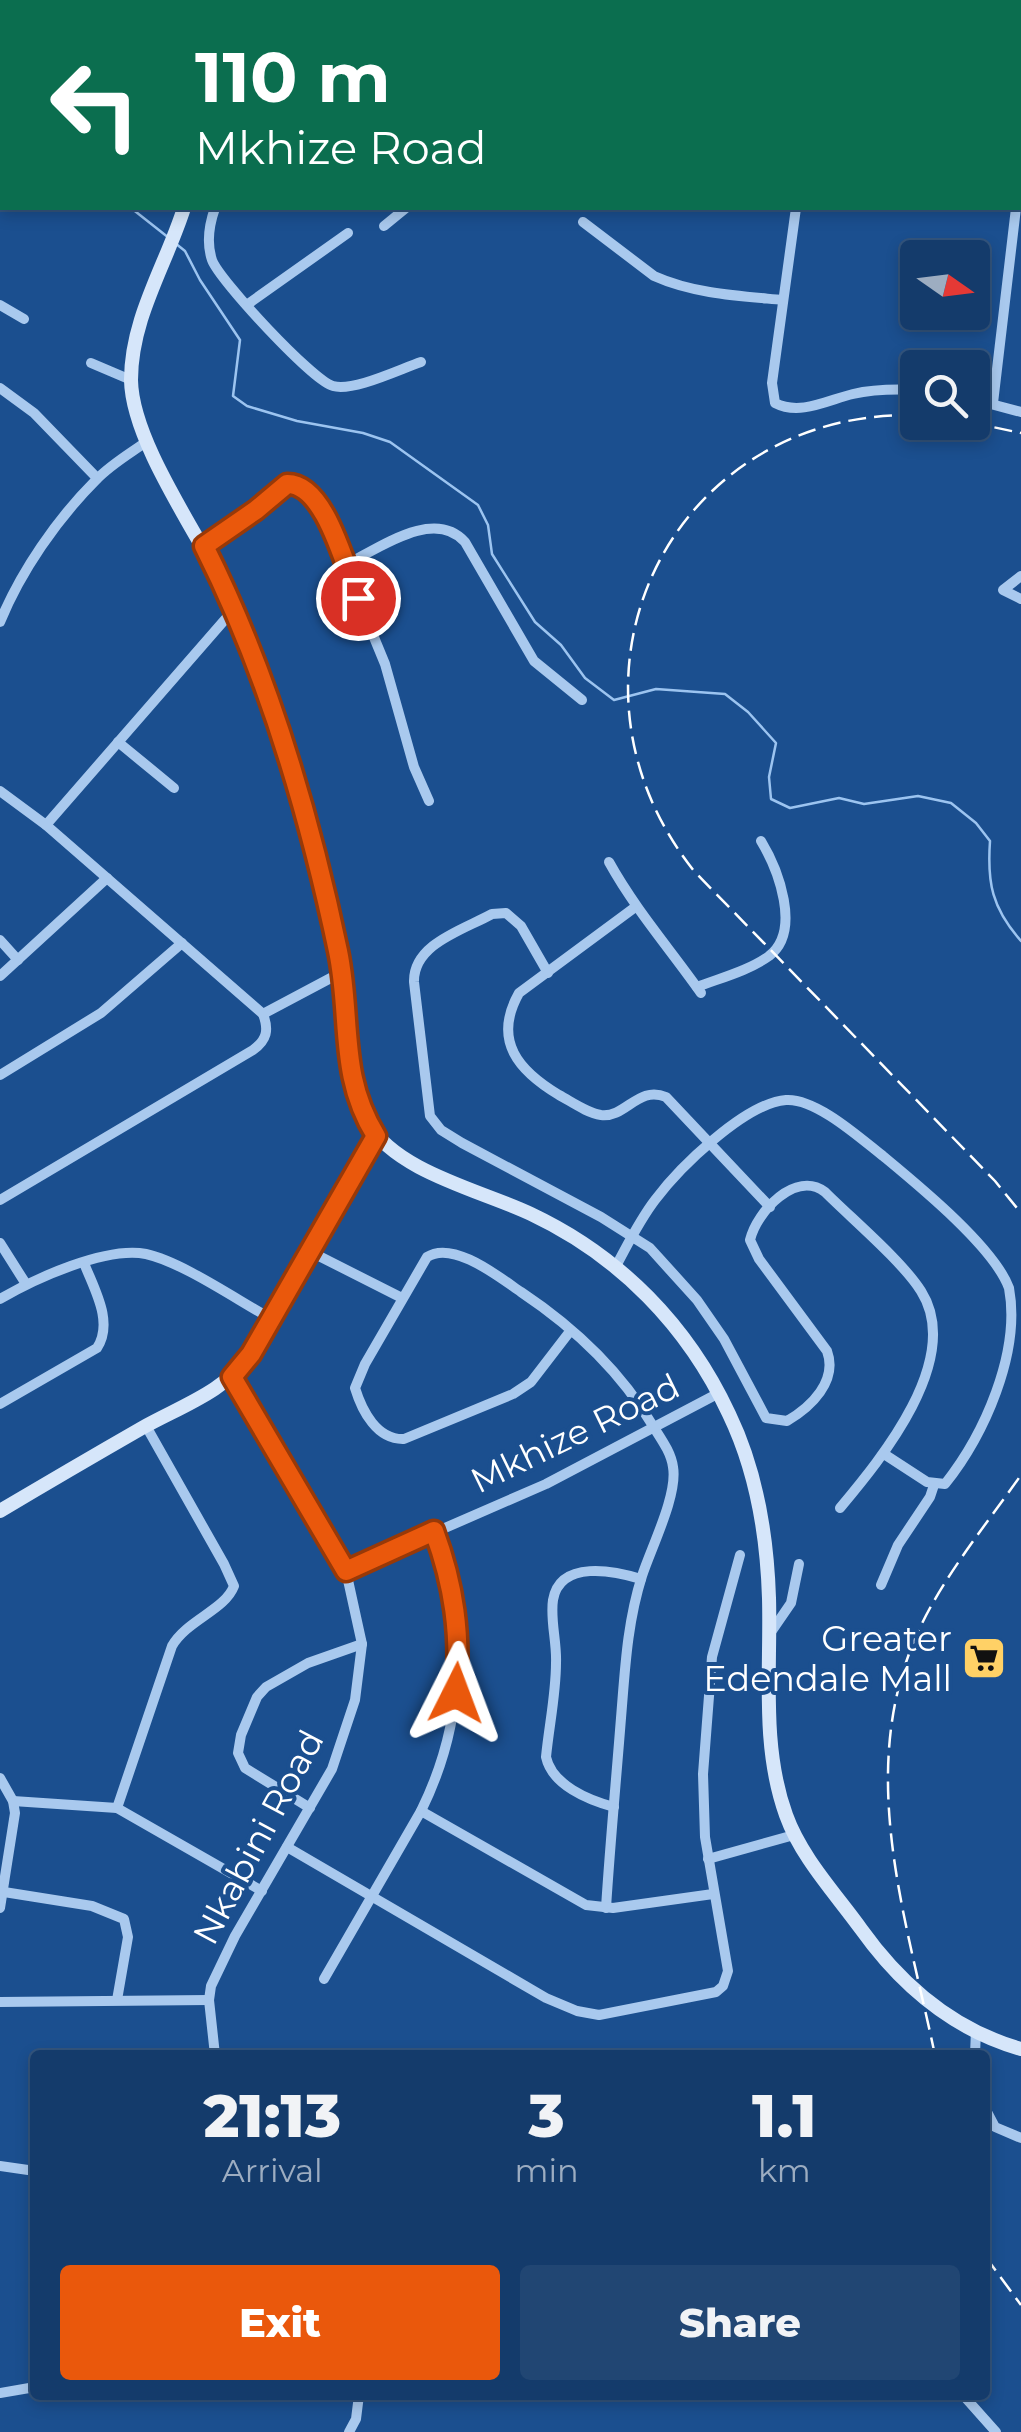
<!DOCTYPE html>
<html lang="en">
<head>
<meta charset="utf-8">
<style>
	:root { --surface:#143b6b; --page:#214673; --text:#f1f3f6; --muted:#9dadc1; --line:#33557e; --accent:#ea580c }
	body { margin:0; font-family:Montserrat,sans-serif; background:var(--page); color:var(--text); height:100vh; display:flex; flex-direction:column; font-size:38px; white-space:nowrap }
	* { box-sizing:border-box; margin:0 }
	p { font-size:32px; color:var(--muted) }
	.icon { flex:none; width:55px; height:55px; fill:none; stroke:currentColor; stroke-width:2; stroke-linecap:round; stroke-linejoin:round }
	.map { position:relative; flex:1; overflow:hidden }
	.details { position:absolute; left:30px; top:2050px; width:960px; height:350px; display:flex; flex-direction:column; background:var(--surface); border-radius:10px; box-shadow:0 5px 15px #0003,0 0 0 2px var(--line) }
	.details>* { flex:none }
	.top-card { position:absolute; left:0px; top:0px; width:1022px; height:210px; box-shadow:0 5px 15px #0003,0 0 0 2px var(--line); background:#0b6e4f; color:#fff; overflow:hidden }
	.needle { width:65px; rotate:104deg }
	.buttons { position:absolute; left:900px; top:240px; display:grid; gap:20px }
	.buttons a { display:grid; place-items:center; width:90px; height:90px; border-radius:10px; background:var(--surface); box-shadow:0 5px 15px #0003,0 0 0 2px var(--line); font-size:50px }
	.pin { position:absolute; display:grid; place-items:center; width:85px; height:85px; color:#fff; margin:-42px; border:5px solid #fff; border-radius:50%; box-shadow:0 2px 10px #0007 }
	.me { position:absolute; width:110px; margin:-55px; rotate:3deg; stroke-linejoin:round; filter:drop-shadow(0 0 8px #0008) }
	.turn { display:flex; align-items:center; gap:35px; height:210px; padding:0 30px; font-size:45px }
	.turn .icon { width:130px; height:130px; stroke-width:2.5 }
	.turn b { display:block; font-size:70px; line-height:85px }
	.eta { display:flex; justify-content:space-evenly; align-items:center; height:170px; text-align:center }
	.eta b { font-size:60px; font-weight:800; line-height:70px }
	.primary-button { display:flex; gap:20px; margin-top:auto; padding:20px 30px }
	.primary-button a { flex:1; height:115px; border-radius:10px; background:var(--accent); color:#fff; font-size:40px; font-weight:800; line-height:115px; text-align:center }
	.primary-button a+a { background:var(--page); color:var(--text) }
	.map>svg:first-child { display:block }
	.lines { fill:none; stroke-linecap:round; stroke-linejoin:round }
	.stream { stroke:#9cc4f0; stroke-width:2.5 }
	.street { stroke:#a9c9ee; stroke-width:10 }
	.secondary { stroke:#d6e6fa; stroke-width:14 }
	.rail { stroke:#fff; stroke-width:2.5; stroke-dasharray:18 8; stroke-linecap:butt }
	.route-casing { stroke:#983908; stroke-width:25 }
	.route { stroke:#ea580c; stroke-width:18 }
	.labels { text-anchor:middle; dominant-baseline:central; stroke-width:8; stroke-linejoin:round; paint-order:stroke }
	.street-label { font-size:35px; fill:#fff; stroke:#1b4f8f }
	.poi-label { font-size:35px; fill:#fff; stroke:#1b4f8f; text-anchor:end }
</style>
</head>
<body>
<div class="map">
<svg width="1021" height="2432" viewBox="0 0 1021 2432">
	<rect width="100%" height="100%" fill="#1b4f8f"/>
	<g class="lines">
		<g class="stream">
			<polyline points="0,115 2,117"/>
			<polyline points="131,208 169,238"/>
			<path d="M175,243L185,251L200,280L240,340L233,396L247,406L297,421L363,433L390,442L478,505L488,525L492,554L535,622L561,645L585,678L614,700L656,689L725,694L748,712L776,743L769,777L771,799L790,808L839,798L864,804L918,796L951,803L976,823L990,841C987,883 992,908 1021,941"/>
		</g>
		<g class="street">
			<polyline points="295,0 298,2"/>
			<polyline points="671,0 675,2"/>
			<polyline points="63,2 66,0"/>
			<polyline points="394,2 396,0"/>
			<polyline points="566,2 568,0"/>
			<polyline points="821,2 822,0"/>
			<polyline points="1020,175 1021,167"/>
			<path d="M215,208C209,225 206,242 212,260C219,280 313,381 333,386C353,392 400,369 421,362"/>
			<path d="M796,208L772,383L775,403C800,416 828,400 853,394C874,389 896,389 918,390"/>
			<path d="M583,222L654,276C694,294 740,296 783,300"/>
			<polyline points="384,226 406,208"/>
			<polyline points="248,304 348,233"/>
			<polyline points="0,305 24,319"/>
			<polyline points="91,363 131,380"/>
			<polyline points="0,388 34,413 97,478"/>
			<polyline points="972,399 1021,412"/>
			<polyline points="993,403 1016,208"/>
			<polyline points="204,547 257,510 287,484 299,484 317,499 385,664 414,767 429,801"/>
			<path d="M345,565C378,549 434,507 465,542L534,661L582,700"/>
			<polyline points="1021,576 1003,590 1021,599"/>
			<path d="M0,622C21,571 57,519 96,480C110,465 129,454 146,442"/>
			<polyline points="118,742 174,788"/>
			<path d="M0,791L46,825L263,1014C269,1030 267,1040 253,1050L0,1200"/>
			<polyline points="46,825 235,608"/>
			<path d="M609,862C635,909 670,949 701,993"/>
			<path d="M634,908L519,993C492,1041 519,1071 559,1095C572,1102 587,1113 601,1115C626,1118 638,1085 666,1097L770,1207"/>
			<polyline points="0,940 18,960"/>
			<path d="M548,973L521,926L506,913L492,914C463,930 413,944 414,982L430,1116L441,1130L462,1143L601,1217L650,1248L697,1300L724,1339L766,1418L787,1421C811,1407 838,1381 827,1351L759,1259L750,1240C757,1211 796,1170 825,1192C852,1219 902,1261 921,1291C964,1359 881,1459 840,1508"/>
			<polyline points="0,976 107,878"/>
			<path d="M697,987C720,978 748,971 769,956C802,931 778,869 761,841"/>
			<polyline points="263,1014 342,972"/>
			<polyline points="0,1075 101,1013 182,943"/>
			<polyline points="0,1243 26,1284"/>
			<polyline points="309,1251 402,1298"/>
			<path d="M616,1266C628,1244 639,1221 655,1200C679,1168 745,1103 786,1100C816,1098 860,1138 883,1156C918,1185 994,1247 1009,1288C1021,1353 984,1435 945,1484L927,1482L884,1454"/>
			<path d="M0,1299C34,1279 106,1246 146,1254C182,1262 237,1300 270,1318"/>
			<path d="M571,1330L531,1382L513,1394L404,1439C377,1440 362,1411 355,1388L365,1364L427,1257C453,1240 499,1277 521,1292C575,1328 620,1370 653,1426C661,1439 671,1452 673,1467C678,1495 651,1548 642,1576C627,1623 625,1670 621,1718C616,1782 610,1845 606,1908"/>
			<path d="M0,1404L97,1348C114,1322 94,1289 84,1263"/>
			<polyline points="346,1571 546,1484 719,1393"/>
			<polyline points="881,1585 898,1545 930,1497 934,1485"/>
			<polyline points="769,1635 791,1603 799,1564"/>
			<polyline points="0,1778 13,1801 15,1813 0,1908"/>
			<polyline points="13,1801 117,1808 262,1891"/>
			<path d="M614,1807C588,1800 552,1785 546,1757C549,1726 556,1694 556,1663C557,1642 550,1620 553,1600C560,1559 615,1571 641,1579"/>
			<path d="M117,1808L172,1646C187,1620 225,1610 234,1586L224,1564L146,1426"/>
			<polyline points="310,1808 245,1768 238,1753 241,1735 257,1697 266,1687 308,1663 362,1644"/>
			<polyline points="421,1811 586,1905 613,1908 713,1894"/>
			<polyline points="287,1847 546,1998 577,2011 599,2015 716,1992 723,1986 728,1971 705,1837 703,1774 712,1657 740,1555"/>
			<polyline points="708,1859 794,1835"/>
			<polyline points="4,1892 92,1906 124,1919 128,1937 117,2000"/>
			<path d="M324,1979L421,1811C465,1722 469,1624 434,1531"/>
			<polyline points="0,2002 209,2000"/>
			<polyline points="215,2055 209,2000 211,1986 235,1936 332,1769 355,1700 362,1644 346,1571 233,1377"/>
			<polyline points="975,2055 976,2030"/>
			<polyline points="985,2108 995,2127 1021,2138"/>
			<polyline points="0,2166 35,2171"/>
			<polyline points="0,2393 35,2387"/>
			<polyline points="963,2395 996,2432"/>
			<polyline points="349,2432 356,2419 359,2395"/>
		</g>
		<g class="secondary">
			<polyline points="207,0 207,2"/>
			<path d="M184,208C166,265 131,318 131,380C132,445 205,543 234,606C284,716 311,837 339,954C348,1010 339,1074 369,1124C397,1172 483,1191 531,1214C620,1256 688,1326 729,1414C757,1472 767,1534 769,1598C771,1670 761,1746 786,1815C801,1857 835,1893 861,1929C901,1985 954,2030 1021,2049"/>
			<path d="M0,1511C47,1483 95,1455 142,1428C181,1406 225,1392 251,1354L376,1136"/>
		</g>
		<g class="rail">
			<path d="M918,415C670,409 541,678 694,871L995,1181L1021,1213"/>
			<polyline points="969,422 1021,433"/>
			<path d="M935,2055C903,1904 850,1753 930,1608C956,1561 990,1519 1021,1475"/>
			<polyline points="985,2256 1021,2305"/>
		</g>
	</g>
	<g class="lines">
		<g class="route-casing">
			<path id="route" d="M358,598C345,567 325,483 287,484L256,510L204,546C268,673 309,813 338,951C352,1018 338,1075 376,1136L251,1354L232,1377L346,1571L434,1531C454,1585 461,1635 456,1693"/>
		</g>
		<use href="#route" class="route"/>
	</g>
	<defs>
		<g id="supermarket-square" transform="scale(2.25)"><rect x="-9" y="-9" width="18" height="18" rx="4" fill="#ffd166" stroke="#1b4f8f"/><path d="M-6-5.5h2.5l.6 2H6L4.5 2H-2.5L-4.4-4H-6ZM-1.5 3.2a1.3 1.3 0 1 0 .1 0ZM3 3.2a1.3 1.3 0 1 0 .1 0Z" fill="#111"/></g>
	</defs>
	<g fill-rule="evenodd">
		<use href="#supermarket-square" x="984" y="1658"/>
	</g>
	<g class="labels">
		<g class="street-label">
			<text transform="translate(575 1433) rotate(-26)">Mkhize Road</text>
			<text transform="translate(258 1837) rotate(-62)">Nkabini Road</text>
		</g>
		<g class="poi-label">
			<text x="952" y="1638">Greater<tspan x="952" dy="40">Edendale Mall</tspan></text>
		</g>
	</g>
</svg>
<div class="buttons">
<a><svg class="needle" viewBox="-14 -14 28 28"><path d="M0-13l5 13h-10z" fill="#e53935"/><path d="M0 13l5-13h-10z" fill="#9dadc1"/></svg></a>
<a><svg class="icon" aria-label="search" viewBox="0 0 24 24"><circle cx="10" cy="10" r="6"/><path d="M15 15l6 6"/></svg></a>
</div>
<div class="pin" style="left:358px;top:598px;background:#d93025"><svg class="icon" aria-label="arrive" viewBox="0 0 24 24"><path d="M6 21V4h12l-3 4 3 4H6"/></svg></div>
<svg class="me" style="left:456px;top:1693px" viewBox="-20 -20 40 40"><path d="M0-17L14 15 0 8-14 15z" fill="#ea580c" stroke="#fff" stroke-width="4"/></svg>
<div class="top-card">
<div class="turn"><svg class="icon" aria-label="left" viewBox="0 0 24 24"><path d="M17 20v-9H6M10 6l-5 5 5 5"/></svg><div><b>110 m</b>Mkhize Road</div></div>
</div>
<section class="details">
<div class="eta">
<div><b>21:13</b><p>Arrival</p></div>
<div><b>3</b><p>min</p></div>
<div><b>1.1</b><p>km</p></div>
</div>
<div class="primary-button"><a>Exit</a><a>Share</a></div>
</section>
</div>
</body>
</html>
